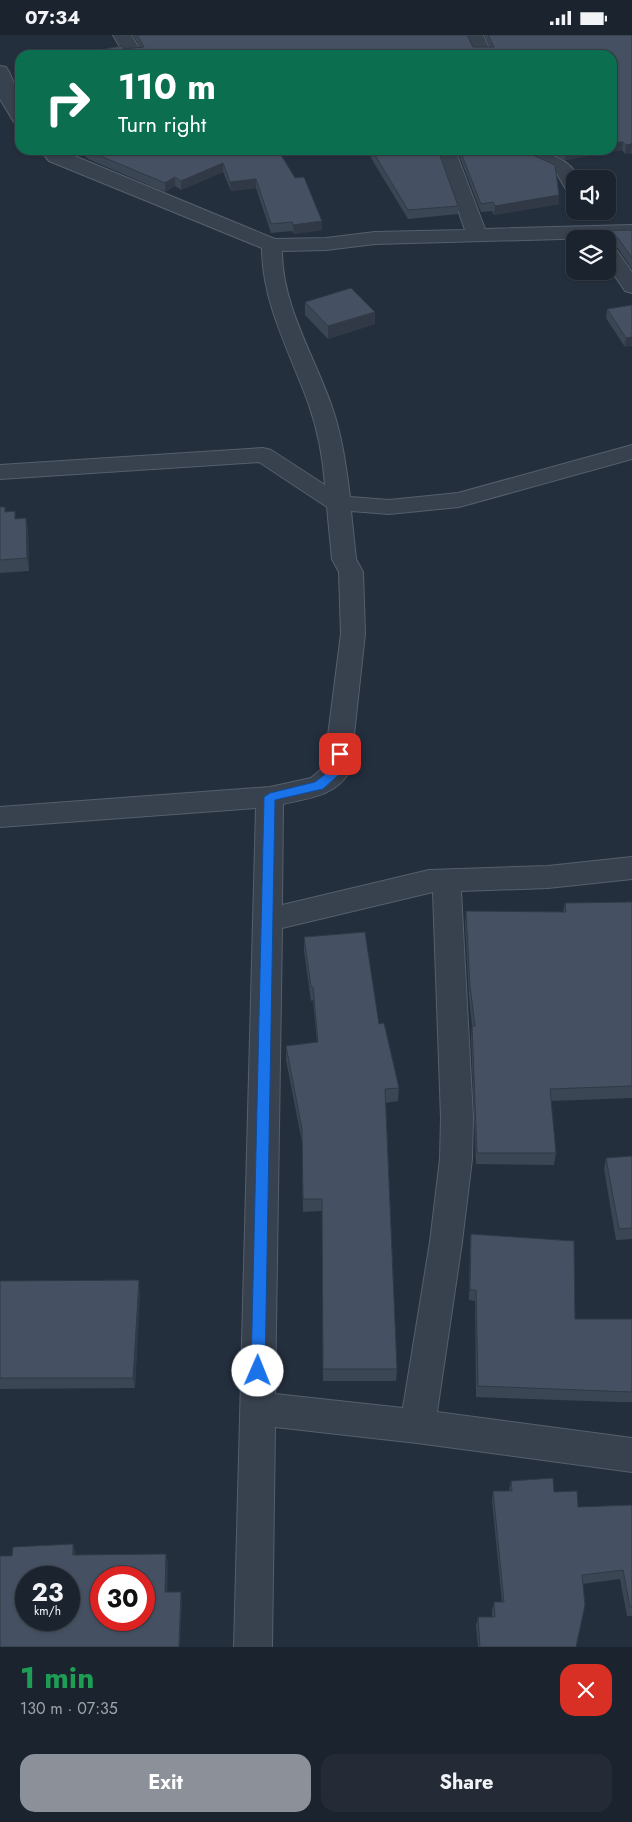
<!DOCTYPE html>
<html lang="en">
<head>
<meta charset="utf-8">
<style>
	:root { --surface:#1b232e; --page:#242b36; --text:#f1f3f6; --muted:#a0a4aa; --line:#39404a; --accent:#8c9099 }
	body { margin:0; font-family:Jost,sans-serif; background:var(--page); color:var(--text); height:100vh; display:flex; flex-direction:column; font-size:19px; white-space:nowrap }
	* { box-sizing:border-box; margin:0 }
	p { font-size:16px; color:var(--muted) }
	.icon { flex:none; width:28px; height:28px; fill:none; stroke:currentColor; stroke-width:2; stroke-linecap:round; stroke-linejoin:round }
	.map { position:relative; height:1612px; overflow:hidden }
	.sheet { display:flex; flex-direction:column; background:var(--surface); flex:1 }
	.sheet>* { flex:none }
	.guide { position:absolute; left:15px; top:15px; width:602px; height:105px; border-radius:15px; box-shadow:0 1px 4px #0004,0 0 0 1px var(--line); background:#0b6e4f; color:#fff; overflow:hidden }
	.controls { position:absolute; left:566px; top:135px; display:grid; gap:10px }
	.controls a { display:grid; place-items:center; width:50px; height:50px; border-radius:10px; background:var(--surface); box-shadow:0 1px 4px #0004,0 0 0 1px var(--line); font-size:25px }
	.speed { position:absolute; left:15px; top:1531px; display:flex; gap:10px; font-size:25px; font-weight:700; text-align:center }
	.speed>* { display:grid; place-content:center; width:65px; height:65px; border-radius:50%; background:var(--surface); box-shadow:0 1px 4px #0004,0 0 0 1px var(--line); line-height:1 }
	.speed small { font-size:12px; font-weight:400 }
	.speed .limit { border:8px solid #d22; background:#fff; color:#111 }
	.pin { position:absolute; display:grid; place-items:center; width:42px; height:42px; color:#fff; margin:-21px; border-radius:10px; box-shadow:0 2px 8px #0006 }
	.me { position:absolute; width:55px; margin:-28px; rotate:1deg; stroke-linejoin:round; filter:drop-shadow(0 0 4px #0008) }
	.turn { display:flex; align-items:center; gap:18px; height:105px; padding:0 20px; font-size:22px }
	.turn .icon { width:65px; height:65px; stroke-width:2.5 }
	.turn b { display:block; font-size:35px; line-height:42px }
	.round { display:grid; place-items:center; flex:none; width:52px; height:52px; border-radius:15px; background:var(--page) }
	.headline { display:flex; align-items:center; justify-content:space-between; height:85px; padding:0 20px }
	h1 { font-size:30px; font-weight:700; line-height:38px; color:#1e9e55 }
	.cta { display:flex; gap:10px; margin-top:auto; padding:10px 20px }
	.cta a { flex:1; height:58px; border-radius:15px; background:var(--accent); color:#fff; font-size:20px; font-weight:700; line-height:58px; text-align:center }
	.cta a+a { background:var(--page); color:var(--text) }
	.status { display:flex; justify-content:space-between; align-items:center; height:35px; padding:0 25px; background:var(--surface); direction:ltr }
	.status svg { height:14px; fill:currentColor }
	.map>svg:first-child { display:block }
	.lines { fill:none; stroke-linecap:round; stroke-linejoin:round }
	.street-casing { stroke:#565f6c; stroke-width:2 }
	.street { fill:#38414e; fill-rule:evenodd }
	.wall { fill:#3b4654 }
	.shaded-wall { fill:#303945 }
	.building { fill:#455162; stroke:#303945; fill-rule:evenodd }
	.route { fill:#1a73e8; stroke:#114b97 }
</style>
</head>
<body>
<div class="status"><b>07:34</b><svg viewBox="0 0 49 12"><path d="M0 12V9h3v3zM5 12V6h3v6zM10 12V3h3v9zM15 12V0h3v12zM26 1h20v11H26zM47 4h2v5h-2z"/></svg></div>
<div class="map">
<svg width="632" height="1612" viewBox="0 0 632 1612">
	<rect width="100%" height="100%" fill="#242f3e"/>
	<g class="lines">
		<g class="street-casing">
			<g id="street">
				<polygon points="113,0 131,0 143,20 125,20"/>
				<polygon points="465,0 483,0 492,20 474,20"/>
				<path d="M0,31L6,32C16,46 20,72 20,88L14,87L0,64Z"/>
				<path d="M40,115H60L275,204L326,203L375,197L465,195L437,115H455L485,194L632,190V202L375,209L326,215L282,216C282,271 314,320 332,372C342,401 346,431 350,462L389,465L458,458L632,410V424L459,472L389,479L351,476L356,524L363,537L365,599L350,736C336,761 309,763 283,769L282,870L429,835L548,831L632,822V844L548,853L461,856L473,1083L472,1124L462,1207L437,1377L632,1403V1437L417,1408L275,1392L272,1612H234L256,773L0,792V772L270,752L311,743L324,732L341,599L339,537L332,524L327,472L259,427L0,444V430L263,413L271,415L325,450C323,423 318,396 309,370C291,319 262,269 262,213L49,126ZM433,857L441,1083L440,1124L430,1207L403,1373L275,1359L282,893Z"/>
				<path d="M518,115C542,115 568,121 580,144H575V160L568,158L556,137L528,125Z"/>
				<polygon points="608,211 615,213 632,237 632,258 625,256 608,231"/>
			</g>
		</g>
		<use href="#street" class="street"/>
	</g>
	<g class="wall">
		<polygon points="133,0 467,0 473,12 490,12 484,0 632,0 632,119 631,118 625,119 622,115 565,125 545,116 531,115 612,115 124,14 140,12"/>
		<polygon points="79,115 278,115 322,186 322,195 294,199 292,196 271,198 256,153 231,156 223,137 181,155 175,151 165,157 88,124"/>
		<polygon points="369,115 438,115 458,171 458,179 408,184 371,123"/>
		<polygon points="457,115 525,115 559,160 559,169 494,180 492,176 481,177"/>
		<polygon points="632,195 632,234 617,212 609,209 608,204 601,204 602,196"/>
		<polygon points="305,267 375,277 375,289 328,304 305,280"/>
		<polygon points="632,270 625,312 606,283 607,274"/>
		<polygon points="0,472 5,472 5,477 16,484 26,483 28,495 29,536 0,538"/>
		<polygon points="632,867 632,1063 551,1066 556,1118 554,1130 476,1129 471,1003 472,991 469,963 465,888 466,876 563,877 565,868"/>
		<polygon points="304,902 379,989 399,1053 398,1066 386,1068 397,1334 396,1346 323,1346 322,1176 303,1177 302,1107 286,1025 286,1011 317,1007 313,965 311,966 304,916"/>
		<polygon points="632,1121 632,1204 616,1205 604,1134 606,1123"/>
		<polygon points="471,1199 575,1284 632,1284 632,1367 617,1367 476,1362 475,1266 469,1265 470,1210"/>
		<polygon points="0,1246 140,1256 135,1353 0,1354"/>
		<polygon points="511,1446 554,1457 578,1472 632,1470 632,1581 627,1581 620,1544 582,1549 576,1612 478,1612 476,1591 478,1582 492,1582 492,1576 494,1567 502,1567 492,1466 493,1456 509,1456"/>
	</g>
	<g class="shaded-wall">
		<polygon points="623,107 622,115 565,125 566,116 573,115 612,115 612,108"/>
		<polygon points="632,109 631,118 625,119 626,110"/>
		<polygon points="223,128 223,137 181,155 181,146"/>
		<polygon points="175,142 175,151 165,157 165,148"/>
		<polygon points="256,144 256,153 231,156 230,147"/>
		<polygon points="559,160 559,169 494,180 495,171"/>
		<polygon points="322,186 322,195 294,199 293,190"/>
		<polygon points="610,200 609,209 608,210 607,202"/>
		<polygon points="375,277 375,289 328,304 328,291"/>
		<polygon points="632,302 632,311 625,312 626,303"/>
		<polygon points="26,483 28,495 29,536 27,523"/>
		<polygon points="139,1245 140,1256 135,1353 133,1343"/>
		<polygon points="73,1509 76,1519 75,1529 73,1520"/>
		<polygon points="166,1519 168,1528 167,1566 165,1557"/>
		<polygon points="181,1557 182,1566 180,1612 179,1612"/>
	</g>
	<g class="building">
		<polygon points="137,0 467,0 473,12 494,12 488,0 632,0 632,109 626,110 623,107 612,108 612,20 66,20 122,11 124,14 144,12"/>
		<polygon points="86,115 278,115 295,143 304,142 322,186 293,190 292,187 271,189 256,144 230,147 223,128 181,146 175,142 165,148"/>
		<polygon points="372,115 438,115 458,171 408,175"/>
		<polygon points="460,115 525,115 528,118 555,130 559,160 495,171 493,167 481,169"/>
		<polygon points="632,195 632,223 618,203 610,200 607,202 602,196"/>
		<polygon points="351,253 375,277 328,291 305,267"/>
		<polygon points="632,270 632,302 626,303 607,274"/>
		<polygon points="0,472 5,472 5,477 15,476 15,484 26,483 27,523 0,525"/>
		<polygon points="632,867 632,1051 550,1054 556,1118 477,1118 472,991 475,991 470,951 466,876 566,877 565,868"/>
		<polygon points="365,897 379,989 384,988 399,1053 385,1054 397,1334 323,1334 322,1164 303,1164 302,1094 286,1011 318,1007 313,952 311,952 304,902"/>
		<polygon points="632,1121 632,1193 619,1194 606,1123"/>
		<polygon points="471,1199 574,1206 575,1284 632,1284 632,1357 478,1351 476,1255 470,1255"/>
		<polygon points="139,1245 133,1343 0,1343 0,1246"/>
		<polygon points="553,1443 554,1457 577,1456 578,1472 632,1470 632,1572 630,1572 623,1535 582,1540 585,1570 576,1612 480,1612 478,1582 495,1582 494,1567 504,1567 493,1456 512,1456 511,1446"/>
		<path d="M73,1509V1520L166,1519L165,1557H181L179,1612H0V1521H12L13,1512ZM26,1542H69V1585H26ZM101,1542H144V1585H101Z"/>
	</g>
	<polygon class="route" points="340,715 345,719 343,736 323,754 275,765 265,1336 263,1341 258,1343 253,1341 251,1336 264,762 270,758 315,747 332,734 334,719"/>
</svg>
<div class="controls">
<a><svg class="icon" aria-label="sound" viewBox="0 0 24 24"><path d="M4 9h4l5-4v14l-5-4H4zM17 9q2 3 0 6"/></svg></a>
<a><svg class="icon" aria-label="layers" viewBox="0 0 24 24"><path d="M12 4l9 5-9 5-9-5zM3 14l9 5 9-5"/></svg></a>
</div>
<div class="speed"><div>23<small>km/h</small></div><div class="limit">30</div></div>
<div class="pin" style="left:340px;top:719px;background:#d93025"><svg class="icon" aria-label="arrive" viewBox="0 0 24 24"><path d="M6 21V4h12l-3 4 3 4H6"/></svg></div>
<svg class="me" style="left:258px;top:1336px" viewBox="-20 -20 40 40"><circle r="19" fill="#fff"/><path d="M0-13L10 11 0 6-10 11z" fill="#1a73e8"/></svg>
<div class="guide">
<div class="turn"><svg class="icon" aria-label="right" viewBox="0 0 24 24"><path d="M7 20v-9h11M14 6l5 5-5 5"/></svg><div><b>110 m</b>Turn right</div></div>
</div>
</div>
<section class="sheet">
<div class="headline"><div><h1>1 min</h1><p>130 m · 07:35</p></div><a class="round" style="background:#d93025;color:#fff"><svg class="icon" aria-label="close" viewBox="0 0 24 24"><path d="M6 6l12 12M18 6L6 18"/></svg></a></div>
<div class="cta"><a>Exit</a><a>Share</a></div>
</section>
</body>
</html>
